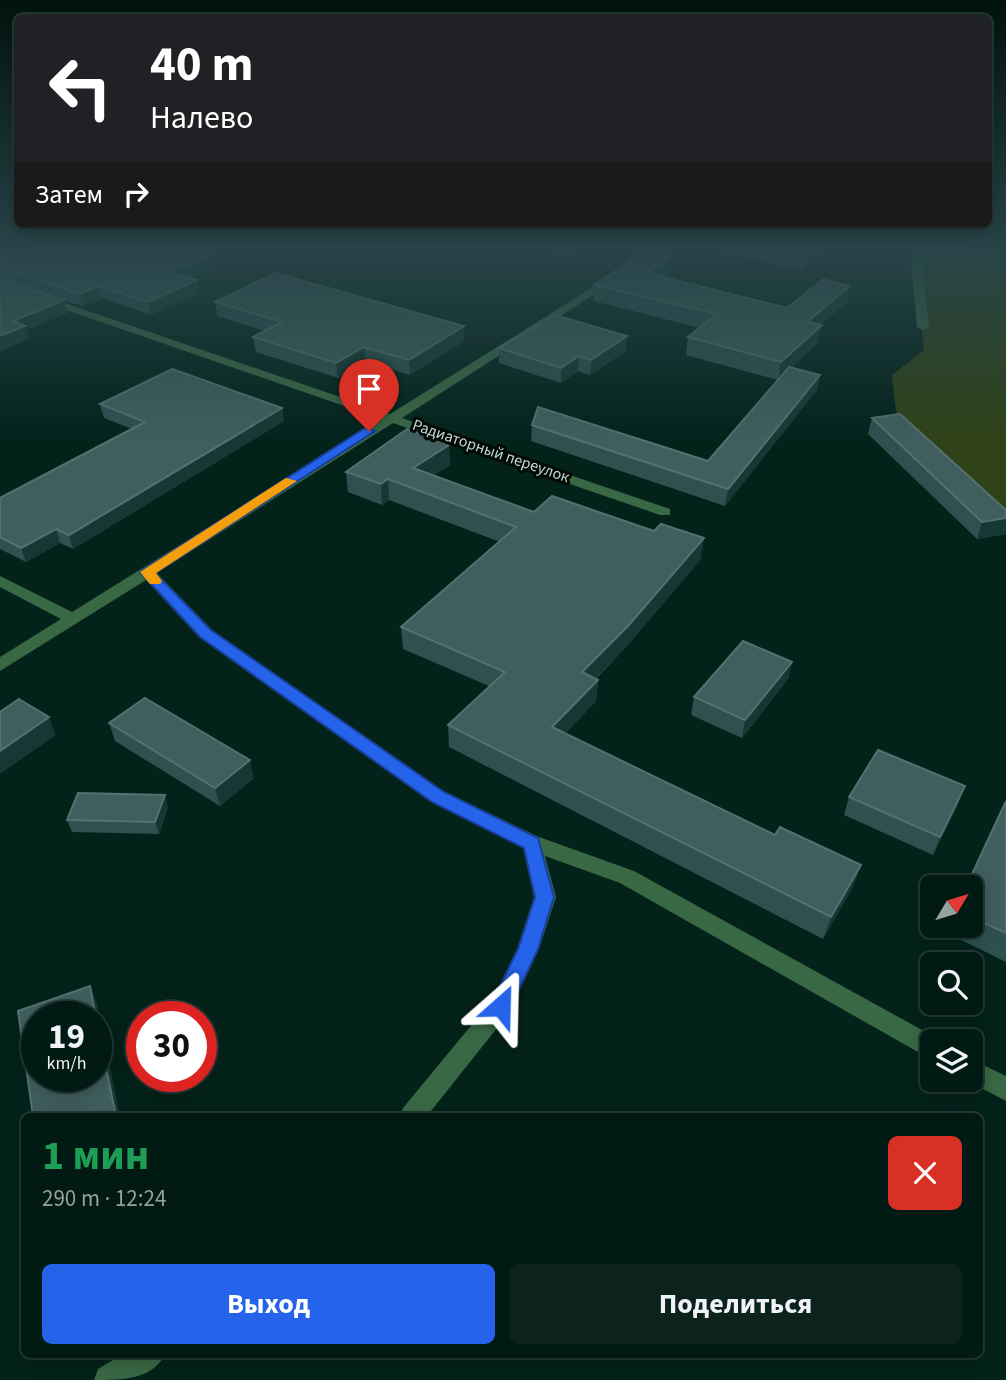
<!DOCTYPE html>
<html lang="ru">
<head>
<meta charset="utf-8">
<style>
	:root { --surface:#021a14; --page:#0c231d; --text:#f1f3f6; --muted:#96a1a0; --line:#233834; --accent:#2563eb }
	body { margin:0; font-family:"Source Sans 3",sans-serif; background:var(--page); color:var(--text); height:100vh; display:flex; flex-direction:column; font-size:26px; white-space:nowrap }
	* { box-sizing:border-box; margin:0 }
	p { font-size:23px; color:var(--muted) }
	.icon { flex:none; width:38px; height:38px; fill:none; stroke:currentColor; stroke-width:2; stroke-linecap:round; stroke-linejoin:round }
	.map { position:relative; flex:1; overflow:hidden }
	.panel { position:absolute; left:21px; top:1113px; width:962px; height:245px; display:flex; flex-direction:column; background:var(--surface); border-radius:10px; box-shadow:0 4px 18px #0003,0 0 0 2px var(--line) }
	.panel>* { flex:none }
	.hud { position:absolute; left:14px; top:14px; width:978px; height:214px; border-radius:10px; box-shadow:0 4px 18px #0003,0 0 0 2px var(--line); background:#202124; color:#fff; overflow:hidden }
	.needle { width:46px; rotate:52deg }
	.controls { position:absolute; left:920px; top:875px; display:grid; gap:14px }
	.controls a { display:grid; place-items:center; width:63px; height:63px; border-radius:10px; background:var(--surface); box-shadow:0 4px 18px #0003,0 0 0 2px var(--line); font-size:35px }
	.speed { position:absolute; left:21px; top:1001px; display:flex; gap:14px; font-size:35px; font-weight:700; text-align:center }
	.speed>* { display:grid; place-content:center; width:91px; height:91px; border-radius:50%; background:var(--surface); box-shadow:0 4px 18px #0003,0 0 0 2px var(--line); line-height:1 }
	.speed small { font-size:18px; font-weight:400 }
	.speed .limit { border:10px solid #d22; background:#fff; color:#111 }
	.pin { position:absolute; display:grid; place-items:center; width:60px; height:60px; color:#fff; margin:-72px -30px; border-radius:50% 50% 50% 0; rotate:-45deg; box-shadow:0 0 7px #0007 }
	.pin .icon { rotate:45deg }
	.me { position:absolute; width:77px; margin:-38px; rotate:25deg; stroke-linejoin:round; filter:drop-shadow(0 0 5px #0008) }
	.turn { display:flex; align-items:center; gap:24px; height:147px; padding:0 21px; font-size:32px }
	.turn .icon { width:91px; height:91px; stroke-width:2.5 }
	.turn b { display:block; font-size:49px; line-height:60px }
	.then { display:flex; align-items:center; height:66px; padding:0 21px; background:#0003; gap:14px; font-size:26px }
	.round { display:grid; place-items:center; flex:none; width:74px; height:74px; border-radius:10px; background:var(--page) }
	.overview { display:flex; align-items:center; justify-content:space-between; height:119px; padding:0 21px }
	h1 { font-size:42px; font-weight:700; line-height:52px; color:#1e9e55 }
	.cta { display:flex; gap:14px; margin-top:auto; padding:14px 21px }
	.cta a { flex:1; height:80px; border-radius:10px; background:var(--accent); color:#fff; font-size:28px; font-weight:700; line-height:80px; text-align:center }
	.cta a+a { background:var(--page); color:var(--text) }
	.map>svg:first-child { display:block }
	.green { fill:#2f4217 }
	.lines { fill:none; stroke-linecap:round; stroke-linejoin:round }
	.minor { fill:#396844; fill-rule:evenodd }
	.wall { fill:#2e504f }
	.shaded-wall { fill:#163834 }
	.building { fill:#3f5e5d; stroke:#54716f; stroke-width:2 }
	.route { fill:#2563eb; stroke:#184099; stroke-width:2 }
	.slow { fill:#f59e0b }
	.labels { text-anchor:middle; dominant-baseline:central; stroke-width:6; stroke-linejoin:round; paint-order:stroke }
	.far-street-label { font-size:16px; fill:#c5d6d0; stroke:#010906 }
</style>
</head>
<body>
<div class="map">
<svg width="1006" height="1380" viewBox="0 0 1006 1380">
	<rect width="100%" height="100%" fill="#03221a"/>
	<polygon class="green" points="919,250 1006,250 1006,528 898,428 892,375 924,350 914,259"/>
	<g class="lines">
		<g class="minor">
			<polygon points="19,250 33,250 0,262 0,256"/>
			<polygon points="918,250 928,250 921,261 929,327 923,330 917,327 911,261"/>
			<polygon points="609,277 618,279 402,418 670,509 670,515 660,515 393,423 157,573 212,630 445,792 539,837 634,871 942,1041 933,1041 933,1059 925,1056 620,883 545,856 556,897 539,949 509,1013 427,1116 400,1116 403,1108 493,999 517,949 534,897 523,848 431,802 200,638 146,580 0,671 0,657 61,619 0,587 0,576 72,612 382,419 0,287 0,281 390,414"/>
			<polygon points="971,1059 1006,1076 1006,1101 966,1080 971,1080"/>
			<path d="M123,1354H165C153,1380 121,1380 94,1380L98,1369Z"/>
		</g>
	</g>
	<g class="wall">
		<polygon points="14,250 221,250 209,255 210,255 212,268 189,278 199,293 151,315 102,298 83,306 60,299 67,313 26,330 29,339 0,351 0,259 15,254"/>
		<polygon points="546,250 578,250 568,255"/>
		<polygon points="712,250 824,250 823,252 802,270"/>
		<polygon points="669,273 663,277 787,308 847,302 820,325 818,343 791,368 820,375 817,390 725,506 531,441 532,425 708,461 778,380 686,355 688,337 700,328 594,301 594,285"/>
		<polygon points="215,302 464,326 464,341 410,375 366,362 338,378 256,352 253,337 265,331 217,316"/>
		<polygon points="499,348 626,351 590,375 578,371 561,383 499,363"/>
		<polygon points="100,404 282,408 284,421 73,549 60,543 26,562 0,549 0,498 132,429 104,418"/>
		<polygon points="872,418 1006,510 1006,534 977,539 868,434"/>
		<polygon points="449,445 450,465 434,475 534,512 701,559 626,647 596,679 598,680 596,701 565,734 775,835 861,865 853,887 823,939 449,747 448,725 489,686 403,649 401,627 500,542 389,500 382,505 348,492 346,472"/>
		<polygon points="792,662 788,679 742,738 691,715 694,697"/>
		<polygon points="109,723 254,778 220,806 115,741"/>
		<polygon points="849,797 958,804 933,855 844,815"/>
		<polygon points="1006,801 1006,962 945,932 948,926 971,926 971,887"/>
		<polygon points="168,807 159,834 72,832 67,820"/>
	</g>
	<g class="shaded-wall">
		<polygon points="191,250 221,250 193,262"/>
		<polygon points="569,250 578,250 568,255"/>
		<polygon points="813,250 824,250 823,252 802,270 805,256"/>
		<polygon points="210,255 212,268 174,285 171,272"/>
		<polygon points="670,257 669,273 646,290 647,273"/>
		<polygon points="197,280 199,293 151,315 148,302"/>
		<polygon points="99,286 102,298 83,306 79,294"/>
		<polygon points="850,286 847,302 804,339 807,322"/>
		<polygon points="64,300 67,313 26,330 29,339 0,351 0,336 13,321"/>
		<polygon points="822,325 818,343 778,380 781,362"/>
		<polygon points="464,326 464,341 410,375 409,360"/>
		<polygon points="627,336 626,351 590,375 591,360"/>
		<polygon points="364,347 366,362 338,378 336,363"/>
		<polygon points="579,356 578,371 561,383 561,368"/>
		<polygon points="820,375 817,390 725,506 728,489"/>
		<polygon points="282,408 284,421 73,549 69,535"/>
		<polygon points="449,445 450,465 414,488 413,468"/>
		<polygon points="388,479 389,500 382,505 381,484"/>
		<polygon points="1006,518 1006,534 977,539 982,522"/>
		<polygon points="56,529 60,543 26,562 21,548"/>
		<polygon points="704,538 701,559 626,647 580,694 582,672"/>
		<polygon points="792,662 788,679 742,738 745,720"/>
		<polygon points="598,680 596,701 551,749 552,727"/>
		<polygon points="49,717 56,735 0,774 0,751"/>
		<polygon points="250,760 254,778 220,806 215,788"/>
		<polygon points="965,786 958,804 933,855 940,837"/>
		<polygon points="165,795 168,807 159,834 155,822"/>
		<polygon points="861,865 853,887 823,939 831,917"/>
		<polygon points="90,986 97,1004 120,1116 116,1116"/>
	</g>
	<g class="building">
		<polygon points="15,250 191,250 210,255 171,272 197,280 148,302 99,286 79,294 0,268 0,259 18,253"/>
		<polygon points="648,250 665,250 670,257 647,273 787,308 823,279 850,286 807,322 822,325 781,362 688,337 717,314 594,285"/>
		<polygon points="775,250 813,250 805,256"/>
		<polygon points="275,273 464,326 409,360 364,347 336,363 253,337 282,322 215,302"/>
		<polygon points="0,279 64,300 13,321 25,326 0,336"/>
		<polygon points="555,315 627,336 591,360 579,356 561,368 499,348"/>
		<polygon points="789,367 820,375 728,489 532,425 538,407 708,461"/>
		<polygon points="172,369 282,408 69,535 56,529 21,548 0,537 0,498 145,422 100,404"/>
		<polygon points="900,414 1006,510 1006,518 982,522 872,418"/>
		<polygon points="407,429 449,445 413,468 534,512 552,496 654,531 661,524 704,538 628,626 582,672 598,680 552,727 775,835 780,827 861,865 831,917 448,725 505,672 401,627 516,527 388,479 381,484 346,472"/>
		<polygon points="743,641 792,662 745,720 694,697"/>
		<polygon points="145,698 250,760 215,788 109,723"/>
		<polygon points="19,699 49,717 0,751 0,712"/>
		<polygon points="878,750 965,786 940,837 849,797"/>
		<polygon points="78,793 165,795 155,822 67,820"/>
		<polygon points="1006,801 1006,933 971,917 971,887 966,887"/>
		<polygon points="90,986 96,1017 37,1017 37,1076 96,1076 96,1019 116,1116 33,1116 18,1011"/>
	</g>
	<linearGradient id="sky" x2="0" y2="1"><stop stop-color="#02130e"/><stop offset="0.56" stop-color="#284449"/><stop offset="1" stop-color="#284449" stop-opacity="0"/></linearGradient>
	<rect width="1006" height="443" fill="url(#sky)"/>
	<polygon class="route" points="365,428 375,431 155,573 211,630 444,792 538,838 554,897 538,949 508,1013 501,1015 493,1013 490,1006 518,949 535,897 524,848 432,802 200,637 140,572"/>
	<polygon class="slow" points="286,478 297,481 156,573 162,581 160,584 150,584 140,572"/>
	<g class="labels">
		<g class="far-street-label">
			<text transform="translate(491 451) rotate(19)">Радиаторный переулок</text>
		</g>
	</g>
</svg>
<div class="controls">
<a><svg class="needle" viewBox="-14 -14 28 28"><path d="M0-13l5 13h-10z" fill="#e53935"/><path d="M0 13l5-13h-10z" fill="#96a1a0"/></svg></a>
<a><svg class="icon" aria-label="search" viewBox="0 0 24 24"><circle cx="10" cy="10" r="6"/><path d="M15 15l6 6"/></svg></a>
<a><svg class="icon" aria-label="layers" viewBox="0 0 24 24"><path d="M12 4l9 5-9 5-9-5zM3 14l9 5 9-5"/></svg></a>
</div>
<div class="speed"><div>19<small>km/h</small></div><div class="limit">30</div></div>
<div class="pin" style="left:369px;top:431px;background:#d93025"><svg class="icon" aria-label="arrive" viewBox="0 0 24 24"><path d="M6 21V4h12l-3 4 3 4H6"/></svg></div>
<svg class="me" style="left:501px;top:1006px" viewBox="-20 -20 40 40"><path d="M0-17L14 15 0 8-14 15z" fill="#2563eb" stroke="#fff" stroke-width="4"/></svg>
<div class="hud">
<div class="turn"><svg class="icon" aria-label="left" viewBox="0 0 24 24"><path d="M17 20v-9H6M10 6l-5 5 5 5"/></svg><div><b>40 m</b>Налево</div></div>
<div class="then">Затем<svg class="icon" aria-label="right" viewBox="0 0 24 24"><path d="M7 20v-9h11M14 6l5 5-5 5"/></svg></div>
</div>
<section class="panel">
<div class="overview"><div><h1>1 мин</h1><p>290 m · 12:24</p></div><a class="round" style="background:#d93025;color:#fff"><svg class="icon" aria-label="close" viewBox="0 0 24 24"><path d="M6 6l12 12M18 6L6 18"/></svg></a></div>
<div class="cta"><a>Выход</a><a>Поделиться</a></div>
</section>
</div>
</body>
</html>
